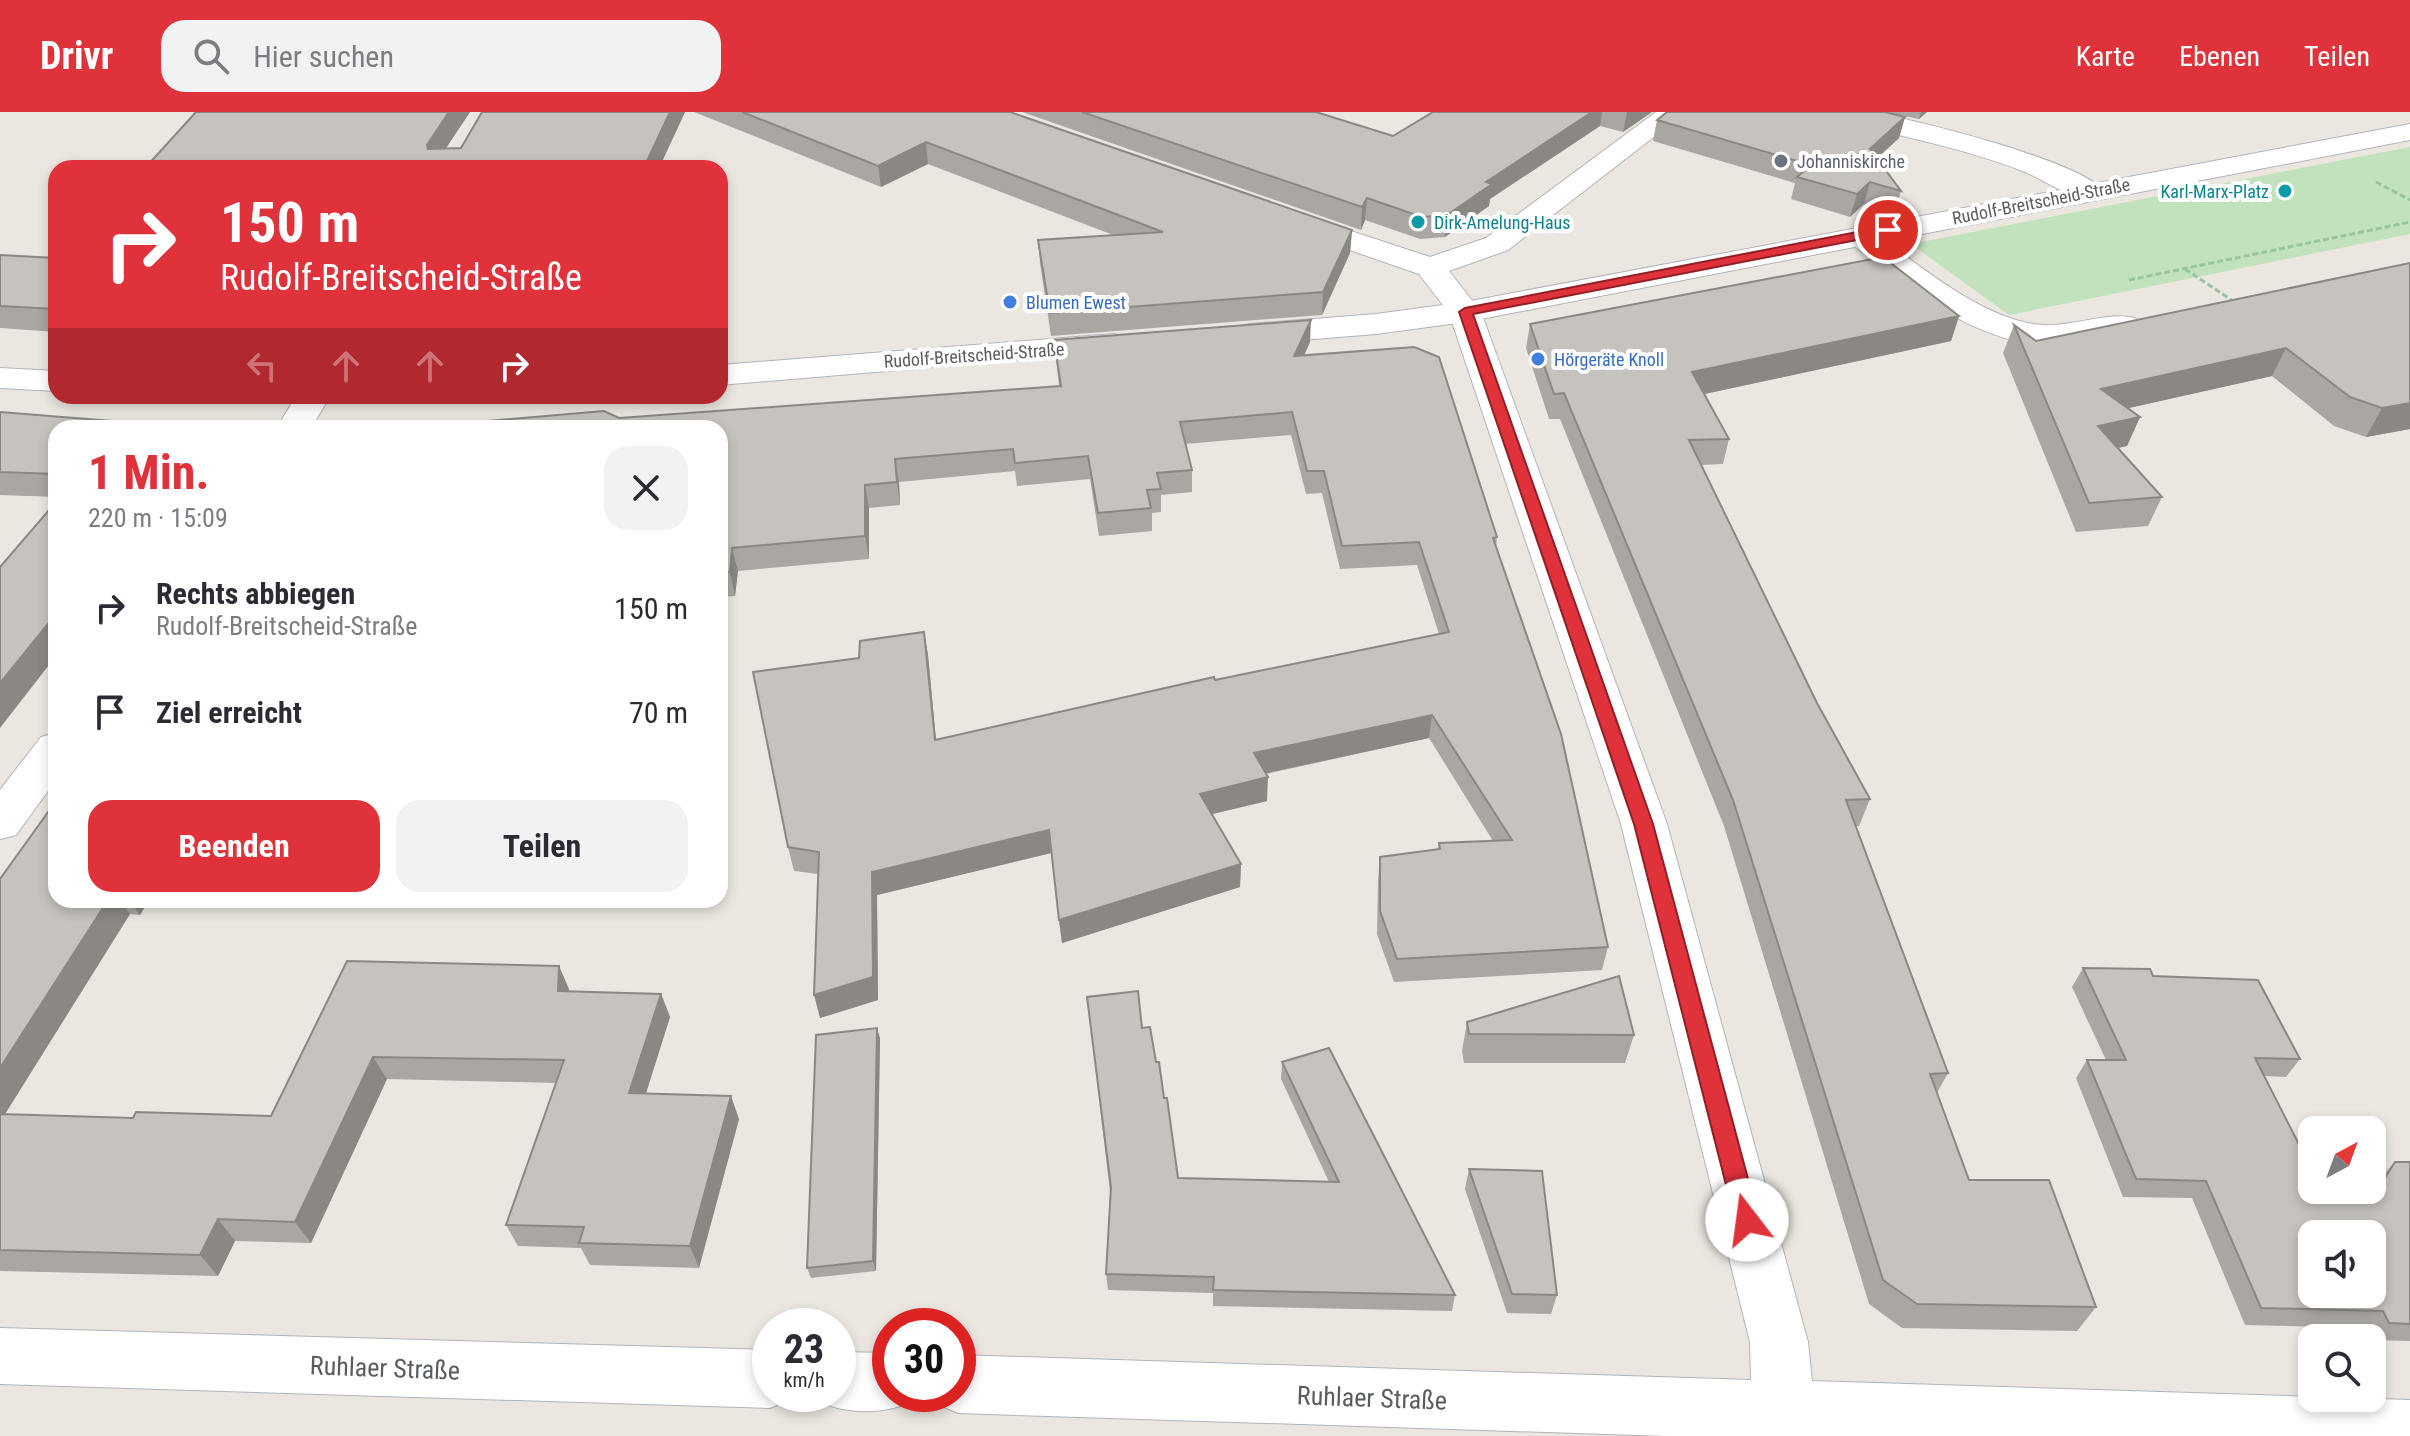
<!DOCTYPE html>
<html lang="de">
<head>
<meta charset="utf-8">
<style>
	:root { --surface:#fff; --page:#f2f2f3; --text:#2b2b33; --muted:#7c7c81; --accent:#df323b }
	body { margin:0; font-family:"Roboto Condensed",sans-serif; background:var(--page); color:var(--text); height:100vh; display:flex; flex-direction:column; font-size:30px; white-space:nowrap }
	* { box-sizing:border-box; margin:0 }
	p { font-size:26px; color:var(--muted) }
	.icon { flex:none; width:44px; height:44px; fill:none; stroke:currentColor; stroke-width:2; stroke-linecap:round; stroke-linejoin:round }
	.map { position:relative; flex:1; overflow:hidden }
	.details { position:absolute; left:48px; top:308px; width:680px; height:488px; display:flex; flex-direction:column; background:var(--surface); border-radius:24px; box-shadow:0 4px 12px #0003 }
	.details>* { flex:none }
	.top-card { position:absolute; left:48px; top:48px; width:680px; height:244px; border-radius:24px; box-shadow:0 4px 12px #0003; background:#df323b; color:#fff; overflow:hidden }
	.needle { width:52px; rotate:41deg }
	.fabs { position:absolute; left:2298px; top:1004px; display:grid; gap:16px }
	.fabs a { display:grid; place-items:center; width:88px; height:88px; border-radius:16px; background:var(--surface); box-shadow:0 4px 12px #0003; font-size:40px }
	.speed { position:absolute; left:752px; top:1196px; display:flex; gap:16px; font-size:40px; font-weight:700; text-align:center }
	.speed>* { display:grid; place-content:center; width:104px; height:104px; border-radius:50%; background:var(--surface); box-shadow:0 4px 12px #0003; line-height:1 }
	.speed small { font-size:20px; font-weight:400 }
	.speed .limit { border:12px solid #d22; background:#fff; color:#111 }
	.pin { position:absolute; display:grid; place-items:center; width:68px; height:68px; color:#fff; margin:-34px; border:4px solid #fff; border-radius:50%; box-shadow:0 2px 8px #0007 }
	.me { position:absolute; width:88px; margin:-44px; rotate:345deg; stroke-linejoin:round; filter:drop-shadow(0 0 6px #0008) }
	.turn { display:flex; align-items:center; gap:28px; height:168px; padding:0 40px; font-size:36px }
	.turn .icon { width:104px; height:104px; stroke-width:2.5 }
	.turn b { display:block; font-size:56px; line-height:68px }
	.lanes { display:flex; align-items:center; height:76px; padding:0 40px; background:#0003; justify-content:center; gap:40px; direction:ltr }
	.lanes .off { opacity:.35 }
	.round { display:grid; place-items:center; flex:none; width:84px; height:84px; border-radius:24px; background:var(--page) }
	.summary { display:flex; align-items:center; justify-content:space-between; height:136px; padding:0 40px }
	h1 { font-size:48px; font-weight:700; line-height:60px; color:var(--accent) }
	.cta { display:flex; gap:16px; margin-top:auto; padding:16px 40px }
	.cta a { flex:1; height:92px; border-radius:24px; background:var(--accent); color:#fff; font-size:32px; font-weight:700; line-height:92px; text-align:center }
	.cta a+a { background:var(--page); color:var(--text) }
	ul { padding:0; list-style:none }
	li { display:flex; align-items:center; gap:24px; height:104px; padding:0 40px }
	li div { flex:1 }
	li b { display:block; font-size:30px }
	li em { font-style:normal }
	header { display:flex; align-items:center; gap:48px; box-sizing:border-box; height:112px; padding:0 40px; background:var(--accent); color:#fff }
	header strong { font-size:38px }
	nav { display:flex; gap:44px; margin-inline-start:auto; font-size:28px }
	.search { width:560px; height:72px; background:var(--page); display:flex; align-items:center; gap:20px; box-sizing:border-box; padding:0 28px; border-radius:24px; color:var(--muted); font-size:30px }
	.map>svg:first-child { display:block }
	.green { fill:#c2e2bd }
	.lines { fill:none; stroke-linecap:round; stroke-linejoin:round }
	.street-casing { stroke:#b1b4b7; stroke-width:2 }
	.secondary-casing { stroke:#b0b4b7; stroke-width:2 }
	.path { stroke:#98c59f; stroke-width:3; stroke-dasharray:6 3; stroke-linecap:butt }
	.street { fill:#fff; fill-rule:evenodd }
	.secondary { fill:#fff; fill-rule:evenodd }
	.wall { fill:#aaa7a3 }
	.shaded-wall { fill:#8b8884 }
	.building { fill:#c6c2bd; stroke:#8b8884; stroke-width:2; fill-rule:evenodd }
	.route { fill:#df323b; stroke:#912026; stroke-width:2 }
	.worship-dot { fill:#6b7280; stroke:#fff; stroke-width:3 }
	.culture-dot { fill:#0f9aa8; stroke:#fff; stroke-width:3 }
	.shop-dot { fill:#3f7fe0; stroke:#fff; stroke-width:3 }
	.labels { text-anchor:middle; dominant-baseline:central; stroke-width:8; stroke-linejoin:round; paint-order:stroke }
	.far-worship-label { font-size:18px; fill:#5b616d; stroke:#fff; text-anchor:start }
	.far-culture-label { font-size:18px; fill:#0d838f; stroke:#fff; text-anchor:end }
	.far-street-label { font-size:18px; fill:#595d60; stroke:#fff }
	.far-shop-label { font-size:18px; fill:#366cbe; stroke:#fff; text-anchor:start }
	.near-street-label { font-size:26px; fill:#595d60; stroke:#fff }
</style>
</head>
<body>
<header>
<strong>Drivr</strong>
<div class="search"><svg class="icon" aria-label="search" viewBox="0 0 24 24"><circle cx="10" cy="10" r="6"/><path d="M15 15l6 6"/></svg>Hier suchen</div>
<nav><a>Karte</a><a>Ebenen</a><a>Teilen</a></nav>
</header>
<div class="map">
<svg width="2410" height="1324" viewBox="0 0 2410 1324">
	<rect width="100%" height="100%" fill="#ebe7e0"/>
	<polygon class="green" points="2410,35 2410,122 2009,203 1911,132"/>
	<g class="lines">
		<g class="street-casing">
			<g id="street">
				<polygon points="1656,0 1686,0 1508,138 1449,159 1481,200 1667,712 1808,1230 1812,1269 2410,1288 2410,1324 1667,1324 958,1301 937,1292 932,1282 958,1282 958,1243 1751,1268 1750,1230 1621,712 1449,201 1419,162 1283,115 1278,109 1283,103 1293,100 1430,145 1486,126"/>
				<path d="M1825,0C1839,0 1854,0 1868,0C1908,5 2084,50 2103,79L2099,85C2075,91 2047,69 2025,60C1962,35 1894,23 1829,6Z"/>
				<path d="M1860,115L1871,118C1916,151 1985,210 2043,213C2073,215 2107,199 2135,206L2140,213L2135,220C2106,227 2074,234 2044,233C1970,229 1905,172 1849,130L1845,124L1849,118Z"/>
				<polygon points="296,284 330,284 311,316 277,316"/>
				<polygon points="56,621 56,668 16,723 0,727 0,678 41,625"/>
				<polygon points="0,1216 770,1238 770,1282 794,1282 791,1287 770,1296 0,1272"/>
				<path d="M838,1240L890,1241V1282H915L911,1290C881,1303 847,1302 817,1289L814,1282H838Z"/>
			</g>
		</g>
		<g class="secondary-casing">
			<g id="secondary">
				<polygon points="2410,12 2410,28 1465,210 1376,222 1250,232 1239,229 1234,222 1239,215 1250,212 1376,202 1465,190"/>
				<polygon points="1114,222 1126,225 1130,232 1126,239 720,273 720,253"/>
				<polygon points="0,256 56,259 56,279 0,276"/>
			</g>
		</g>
		<g class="path">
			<polyline points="2376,70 2410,88"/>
			<polyline points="2185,157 2236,191"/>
			<polyline points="2129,168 2410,110"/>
		</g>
		<use href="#street" class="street"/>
		<use href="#secondary" class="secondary"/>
	</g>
	<g class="wall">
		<polygon points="196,0 470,0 446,36 461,36 685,0 659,56 145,56"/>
		<polygon points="694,0 1010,0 1352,118 1350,141 1322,203 1051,224 1040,151 1038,128 1113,123 928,52 881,75"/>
		<polygon points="1022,0 1316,0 1393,24 1433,0 1652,0 1623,20 1600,14 1490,87 1489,94 1445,125 1420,127 1365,108 1361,118"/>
		<polygon points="1667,0 1927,0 1919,7 1899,3 1905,5 1899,26 1877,46 1901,79 1894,101 1864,92 1850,105 1791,87 1795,71 1653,29 1657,8"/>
		<polygon points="0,143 56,146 56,220 0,216"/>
		<polygon points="2410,151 2410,317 2366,325 2334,314 2272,264 2128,296 2140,305 2127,334 2117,336 2162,385 2148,414 2076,420 2003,241 2014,213 2036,229"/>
		<polygon points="1959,204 1951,229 1704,282 1729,327 1723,352 1701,353 1817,591 1870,687 1859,714 1855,714 1948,961 1937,981 1969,1068 2096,1195 2077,1219 1902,1216 1869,1192 1724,714 1560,307 1549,307 1526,236 1530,212"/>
		<polygon points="1054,228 1310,230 1304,244 1497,425 1496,435 1608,835 1602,858 1394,870 1377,822 1378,768 1380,745 1438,737 1439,731 1493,729 1429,626 1266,662 1267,689 1212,702 1241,752 1240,775 1062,831 1051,741 877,783 878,888 820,906 818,762 794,759 788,735 859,546 924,520 928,543 936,628 1439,522 1417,453 1340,457 1322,381 1306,382 1291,323 1185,332 1192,358 1192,380 1161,383 1161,400 1152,401 1152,419 1099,424 1090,367 1017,374 1015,359 899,370 900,393 869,396 869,447 738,459 735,484 720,485 720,316 619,306 1059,274"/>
		<polygon points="0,300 56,316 56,385 0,383"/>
		<polygon points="0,767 56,788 149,788 140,803 130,802 5,1002 133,1006 271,1004 347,849 559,854 569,879 661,882 670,905 645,981 739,1007 699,1156 590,1153 581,1136 518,1134 506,1113 556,971 387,967 311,1131 235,1129 218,1164 0,1159"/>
		<polygon points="2083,856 2153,864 2300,947 2286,965 2264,964 2312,1078 2377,1069 2395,1050 2410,1050 2410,1229 2372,1228 2366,1216 2245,1213 2192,1086 2123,1085 2076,966 2087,948 2106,948 2072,875"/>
		<polygon points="1087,885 1142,916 1156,950 1178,1066 1329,1070 1281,967 1282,950 1455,1183 1452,1199 1213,1194 1213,1181 1108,1178 1106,1162 1110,1080"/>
		<polygon points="1467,910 1634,923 1625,951 1464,951 1462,939"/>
		<polygon points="880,926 876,1159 811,1166 807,1156"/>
		<polygon points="1469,1057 1557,1183 1551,1202 1507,1201 1465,1077"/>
	</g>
	<g class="shaded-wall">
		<polygon points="449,0 470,0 434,54 435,56 427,33"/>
		<polygon points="670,0 685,0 659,56 648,56 647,49"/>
		<polygon points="1592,0 1602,0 1600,14 1490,87 1489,94 1445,125 1447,103 1486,70"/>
		<polygon points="1627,0 1652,0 1623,20"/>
		<polygon points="1921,0 1927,0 1919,7"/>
		<polygon points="1905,5 1899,26 1863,59 1870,37"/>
		<polygon points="926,30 928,52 881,75 878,54"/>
		<polygon points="1870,70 1864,92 1850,105 1857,82"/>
		<polygon points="1367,86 1365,108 1361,118 1362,95"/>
		<polygon points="1352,118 1350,141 1322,203 1323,180"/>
		<polygon points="1959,204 1951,229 1686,286 1692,260"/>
		<polygon points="1311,208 1310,230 1293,266 1294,244"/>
		<polygon points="2286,236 2272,264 2089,305 2101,277"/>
		<polygon points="2410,291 2410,317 2366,325 2382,296"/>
		<polygon points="2140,305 2127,334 2085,343 2098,314"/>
		<polygon points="895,347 899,370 900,393 897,370"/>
		<polygon points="865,373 869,396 869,447 865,424"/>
		<polygon points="732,436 738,459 735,484 730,460"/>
		<polygon points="56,502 56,544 0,616 0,571"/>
		<polygon points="924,520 928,543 938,651 935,628"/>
		<polygon points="1432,603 1429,626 1253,664 1254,641"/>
		<polygon points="1268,665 1267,689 1200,705 1200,682"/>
		<polygon points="1049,718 1051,741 877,783 878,888 820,906 814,883 872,760"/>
		<polygon points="1241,752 1240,775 1062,831 1059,808"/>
		<polygon points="108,788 120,788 130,802 0,1010 0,956"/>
		<polygon points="129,788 149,788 140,803"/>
		<polygon points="559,854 569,877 569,902 558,879"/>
		<polygon points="661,882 670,905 639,1004 629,981"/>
		<polygon points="877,916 880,926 876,1159 873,1149"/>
		<polygon points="373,945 387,967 311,1131 295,1110"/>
		<polygon points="731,984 739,1007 699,1156 690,1134"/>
		<polygon points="218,1107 235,1129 218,1164 200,1143"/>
	</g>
	<g class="building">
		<polygon points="196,0 449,0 427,33 428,37 461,36 482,0 670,0 647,49 553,51 550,56 314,56 315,54 231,56 145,56"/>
		<polygon points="742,0 1010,0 1352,118 1323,180 1050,201 1038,128 1163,120 926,30 878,54"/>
		<polygon points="1082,0 1316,0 1393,24 1433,0 1592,0 1486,70 1492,72 1447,103 1422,105 1367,86 1362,95"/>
		<polygon points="1667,0 1885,0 1905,5 1870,37 1901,79 1870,70 1857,82 1797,65 1811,53 1657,8"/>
		<polygon points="0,143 56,146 56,197 0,194"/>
		<polygon points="1883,145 1959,204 1692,260 1729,327 1689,328 1817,591 1870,687 1846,688 1948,961 1930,962 1969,1068 2049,1068 2096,1195 1917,1192 1883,1168 1733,688 1564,281 1554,282 1530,212"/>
		<polygon points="2410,151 2410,291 2382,296 2350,285 2286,236 2101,277 2140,305 2098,314 2162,385 2089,391 2014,213 2036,229"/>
		<polygon points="1311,208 1294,244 1414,235 1439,245 1497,425 1493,426 1561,622 1608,835 1397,847 1380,799 1380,745 1440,737 1439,731 1512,728 1432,603 1254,641 1268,665 1200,682 1241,752 1059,808 1049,718 872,760 873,865 814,883 819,740 788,735 753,560 859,546 860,529 924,520 935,628 1214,565 1215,568 1449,520 1419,430 1342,434 1324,359 1307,359 1292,300 1180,310 1192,358 1157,361 1161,377 1147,378 1151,396 1098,401 1088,344 1015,351 1013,337 895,347 897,370 865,373 865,424 732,436 730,460 720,461 720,316 406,316 604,299 619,306 1061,274 1054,228"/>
		<polygon points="0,300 200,316 56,316 56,362 0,360"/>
		<polygon points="56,390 56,502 0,571 0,455"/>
		<polygon points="56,689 56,788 108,788 0,956 0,767"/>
		<polygon points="347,849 559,854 558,879 661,882 629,981 731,984 690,1134 579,1131 584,1115 506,1113 564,948 373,945 295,1110 218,1107 200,1143 0,1138 0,1002 133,1006 136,1000 271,1004"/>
		<path d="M2083,856L2150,857L2153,864L2258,868L2300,947L2255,946L2312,1058V1078H2372V1069H2383L2395,1050H2410V1212L2389,1211L2383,1199L2261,1196L2206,1069L2136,1067L2087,948H2126ZM2312,1122H2372V1182H2312Z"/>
		<polygon points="1619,864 1634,923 1469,922 1467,910"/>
		<polygon points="1138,879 1142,916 1150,915 1156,950 1159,950 1164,986 1167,986 1178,1066 1339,1070 1282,950 1329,936 1455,1183 1213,1178 1214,1165 1106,1162 1111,1075 1087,885"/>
		<polygon points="877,916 873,1149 807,1156 816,923"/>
		<polygon points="1469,1057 1542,1059 1557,1183 1512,1182"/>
	</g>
	<polygon class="route" points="1888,114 1895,118 1893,121 1473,202 1653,712 1759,1108 1755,1116 1747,1119 1739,1116 1735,1108 1634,712 1459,200 1465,196"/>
	<circle class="worship-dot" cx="1781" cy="49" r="8"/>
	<g class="culture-dot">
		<circle cx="2285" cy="79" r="8"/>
		<circle cx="1418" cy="110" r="8"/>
	</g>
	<g class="shop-dot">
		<circle cx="1010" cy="190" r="8"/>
		<circle cx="1538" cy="247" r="8"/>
	</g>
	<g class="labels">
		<g class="far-worship-label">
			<text x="1797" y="49">Johanniskirche</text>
		</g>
		<g class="far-culture-label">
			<text x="2269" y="79">Karl-Marx-Platz</text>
			<text x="1434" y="110" text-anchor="start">Dirk-Amelung-Haus</text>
		</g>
		<g class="far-street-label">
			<text transform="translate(2041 89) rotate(-11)">Rudolf-Breitscheid-Straße</text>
			<text transform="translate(974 243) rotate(-4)">Rudolf-Breitscheid-Straße</text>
		</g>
		<g class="far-shop-label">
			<text x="1026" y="190">Blumen Ewest</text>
			<text x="1554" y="247">Hörgeräte Knoll</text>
		</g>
		<g class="near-street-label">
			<text transform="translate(385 1256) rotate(2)">Ruhlaer Straße</text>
			<text transform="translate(1372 1286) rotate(2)">Ruhlaer Straße</text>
		</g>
	</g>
</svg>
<div class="fabs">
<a><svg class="needle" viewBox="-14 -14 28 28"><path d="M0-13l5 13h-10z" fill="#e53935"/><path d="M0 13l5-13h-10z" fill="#7c7c81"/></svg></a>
<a><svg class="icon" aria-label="sound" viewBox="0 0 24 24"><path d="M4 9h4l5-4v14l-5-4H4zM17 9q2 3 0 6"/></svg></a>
<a><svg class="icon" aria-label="search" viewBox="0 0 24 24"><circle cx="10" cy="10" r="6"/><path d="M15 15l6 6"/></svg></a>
</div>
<div class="speed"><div>23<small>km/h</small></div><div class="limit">30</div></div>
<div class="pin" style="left:1888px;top:118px;background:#d93025"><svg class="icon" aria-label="arrive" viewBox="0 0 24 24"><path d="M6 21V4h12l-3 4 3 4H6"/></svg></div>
<svg class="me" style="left:1747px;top:1108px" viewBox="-20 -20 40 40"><circle r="19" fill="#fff"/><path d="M0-13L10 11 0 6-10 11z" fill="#df323b"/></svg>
<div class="top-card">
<div class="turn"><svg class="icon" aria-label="right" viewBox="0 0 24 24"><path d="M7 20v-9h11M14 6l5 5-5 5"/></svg><div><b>150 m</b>Rudolf-Breitscheid-Straße</div></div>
<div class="lanes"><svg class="icon off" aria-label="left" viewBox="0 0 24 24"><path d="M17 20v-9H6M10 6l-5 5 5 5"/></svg><svg class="icon off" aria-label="ahead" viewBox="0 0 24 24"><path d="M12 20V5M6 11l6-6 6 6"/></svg><svg class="icon off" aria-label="ahead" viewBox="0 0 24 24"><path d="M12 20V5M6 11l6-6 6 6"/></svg><svg class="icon" aria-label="right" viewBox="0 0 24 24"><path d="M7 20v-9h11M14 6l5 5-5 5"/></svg></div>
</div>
<section class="details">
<div class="summary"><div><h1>1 Min.</h1><p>220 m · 15:09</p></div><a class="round"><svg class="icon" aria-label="close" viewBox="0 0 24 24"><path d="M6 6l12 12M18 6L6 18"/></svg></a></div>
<ul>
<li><svg class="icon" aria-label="right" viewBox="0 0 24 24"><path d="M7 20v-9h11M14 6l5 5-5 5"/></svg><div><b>Rechts abbiegen</b><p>Rudolf-Breitscheid-Straße</p></div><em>150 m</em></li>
<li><svg class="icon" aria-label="arrive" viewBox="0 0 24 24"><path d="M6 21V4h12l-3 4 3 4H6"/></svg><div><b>Ziel erreicht</b></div><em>70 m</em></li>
</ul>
<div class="cta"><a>Beenden</a><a>Teilen</a></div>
</section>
</div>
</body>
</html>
